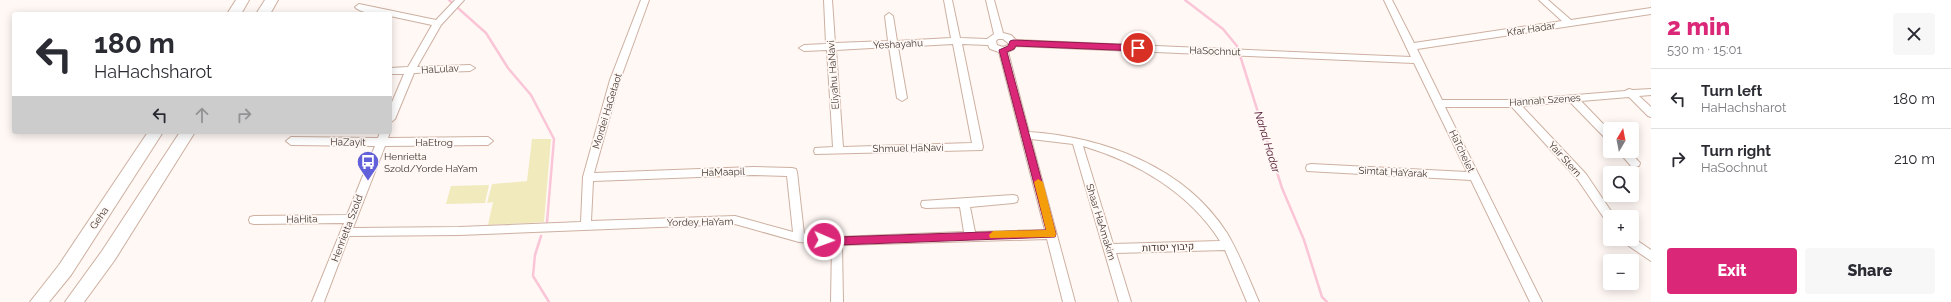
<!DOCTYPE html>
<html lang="en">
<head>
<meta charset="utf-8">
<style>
	:root { --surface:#fff; --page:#f7f7f7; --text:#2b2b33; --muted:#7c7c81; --line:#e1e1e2; --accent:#db2777 }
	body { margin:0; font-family:Raleway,Heebo,sans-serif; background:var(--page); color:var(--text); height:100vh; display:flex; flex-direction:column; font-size:15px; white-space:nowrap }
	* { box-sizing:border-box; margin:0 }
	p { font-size:13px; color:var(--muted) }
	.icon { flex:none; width:22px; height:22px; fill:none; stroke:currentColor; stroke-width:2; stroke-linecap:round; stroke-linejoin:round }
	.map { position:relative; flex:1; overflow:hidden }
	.drawer { display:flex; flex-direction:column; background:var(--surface); width:300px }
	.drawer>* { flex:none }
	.top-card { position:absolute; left:12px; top:12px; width:380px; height:122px; border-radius:4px; box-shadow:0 2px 10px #0003; background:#fff; color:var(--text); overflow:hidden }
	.needle { width:26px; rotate:10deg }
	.buttons { position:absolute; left:1603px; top:122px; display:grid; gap:8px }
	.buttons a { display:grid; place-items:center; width:36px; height:36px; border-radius:4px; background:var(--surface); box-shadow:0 2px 10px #0003; font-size:20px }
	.pin { position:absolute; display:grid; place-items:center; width:34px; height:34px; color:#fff; margin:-17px; border:2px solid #fff; border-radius:50%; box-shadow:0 1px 4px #0007 }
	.me { position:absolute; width:44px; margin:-22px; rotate:92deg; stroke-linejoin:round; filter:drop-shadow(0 0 3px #0008) }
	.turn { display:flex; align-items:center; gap:14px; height:84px; padding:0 16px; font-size:18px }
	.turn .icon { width:52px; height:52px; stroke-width:2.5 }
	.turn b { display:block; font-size:28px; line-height:34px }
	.lanes { display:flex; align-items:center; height:38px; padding:0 16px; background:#0003; justify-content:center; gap:20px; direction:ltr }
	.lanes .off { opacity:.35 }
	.round { display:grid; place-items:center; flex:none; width:42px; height:42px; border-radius:4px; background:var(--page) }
	.headline { display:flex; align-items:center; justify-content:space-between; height:68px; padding:0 16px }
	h1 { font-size:24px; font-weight:800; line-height:30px; color:var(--accent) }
	.primary-button { display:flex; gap:8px; margin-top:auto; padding:8px 16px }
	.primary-button a { flex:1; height:46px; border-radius:4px; background:var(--accent); color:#fff; font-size:16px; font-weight:800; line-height:46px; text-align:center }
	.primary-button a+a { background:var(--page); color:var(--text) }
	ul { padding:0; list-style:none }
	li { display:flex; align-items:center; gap:12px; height:60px; padding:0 16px; border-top:1px solid var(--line) }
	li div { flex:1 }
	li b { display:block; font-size:15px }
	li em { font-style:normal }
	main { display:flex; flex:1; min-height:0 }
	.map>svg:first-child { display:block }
	.green { fill:#f1eabc }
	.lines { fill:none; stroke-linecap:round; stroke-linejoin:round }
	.stream { stroke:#fac6d7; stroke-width:2.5 }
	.minor-casing { stroke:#cdb0a1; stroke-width:2 }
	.highway-casing { stroke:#cdb0a1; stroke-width:2 }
	.minor { fill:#fff; fill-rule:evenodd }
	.highway { fill:#fff; fill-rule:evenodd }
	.route { fill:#db2777; stroke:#8e194d }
	.slow { fill:#f59e0b }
	.labels { text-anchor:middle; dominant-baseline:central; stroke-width:3.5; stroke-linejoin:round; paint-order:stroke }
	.street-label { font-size:10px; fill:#453933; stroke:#fff8f5 }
	.poi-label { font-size:10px; fill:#453933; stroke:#fff8f5; text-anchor:start }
	.water-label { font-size:11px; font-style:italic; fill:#4c102b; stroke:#fff8f5 }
</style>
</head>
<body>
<main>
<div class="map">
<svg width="1651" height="302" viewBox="0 0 1651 302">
	<rect width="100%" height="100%" fill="#fff8f5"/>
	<g class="green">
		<polygon points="532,139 551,139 544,222 488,225 493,202 487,203 492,184 527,181"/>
		<polygon points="489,185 485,203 446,204 451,186"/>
	</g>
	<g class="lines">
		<g class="stream">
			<polyline points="449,0 486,33 508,68 531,95 554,139 547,222"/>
			<polyline points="1185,0 1223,29 1237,46 1282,188 1304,240 1322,297 1327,302"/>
			<polyline points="541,236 535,255 533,276 549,302"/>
		</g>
		<g class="minor-casing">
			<g id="minor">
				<path d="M455,0H464L441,25L417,67L470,65L475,68L470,71L414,73L395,119L390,123V107L404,74H390V68L408,67L432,25L390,16V14C380,14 361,14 355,7L359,4L436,20Z"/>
				<path d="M641,0H649L620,80L594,173L753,167L792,168L796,169L797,172L804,234L837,237L964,232L960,207L926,208L922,207L921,204L922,201L1013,195L1017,196L1018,199L1017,202L1013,203L970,207L975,232L1045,230L999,52L990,49L988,45L962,44L983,147L982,150L815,154L814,151L815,148L833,147L827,50L804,51L799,48L804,45L826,44L824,0H832L835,43L888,41L885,16L889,13L893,16L897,41L951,38L944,0H952L960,38L987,39L994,34L986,0H994L1003,33L1011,35L1016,40L1411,57L1384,0H1392L1414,43L1562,21L1539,0H1548L1571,20L1651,8V14L1417,49L1442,100H1514L1625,91L1629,89L1633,90L1651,89V95L1639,96L1651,107V117L1648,116L1629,97L1581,101L1610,131V141L1607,140L1570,102L1522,106L1586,174L1615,217H1610V222L1606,221L1578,180L1512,107H1445L1542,302H1530L1471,180L1307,171L1306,168L1307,165L1311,164L1467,172L1414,63L1016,46L1014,49L1008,52L1029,132C1104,137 1185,167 1227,233C1240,255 1249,279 1259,302H1247L1225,250L1116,253L1131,302H1119L1073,144L1031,139L1075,302H1063L1047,239L842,245L843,302H831L832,245L799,242L735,224L459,235L349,236L324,302H312L344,223L254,224L250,223L249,220L250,217L254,216L347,215L375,146L291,145L286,141L291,137L378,138L380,132H390L388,138L488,137L493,141L488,145L385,146L353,228L459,227L581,222L583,177L610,80ZM998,39H1003L1008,43V45L1003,47L997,45L996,41ZM953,44L972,143L843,147L836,50L889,47L897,98L902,101L907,98L898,47ZM1083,146C1137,162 1189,192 1220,241L1113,244ZM753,175L787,176L793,232L735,216L591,221L593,181Z"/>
				<polygon points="1618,151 1629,151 1640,163 1639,166 1631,166"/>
				<polygon points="1632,237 1651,250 1651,261 1623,242 1622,239 1632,239"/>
			</g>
		</g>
		<g class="highway-casing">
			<g id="highway">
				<polygon points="236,0 249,0 241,14 227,14"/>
				<polygon points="265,0 278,0 270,14 256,14"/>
				<polygon points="148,132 163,132 71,275 49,302 30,302 59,265"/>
				<polygon points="180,132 195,132 114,261 84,302 65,302 102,251"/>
			</g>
		</g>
		<use href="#minor" class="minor"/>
		<use href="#highway" class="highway"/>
	</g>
	<polygon class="route" points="1013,40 1138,45 1142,48 1138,51 1016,46 1014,49 1007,52 1056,234 1055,237 837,245 821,243 819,240 821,237 837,237 1046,230 999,50 1008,46 1010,41"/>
	<polygon class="slow" points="1038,179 1043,182 1056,234 1055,237 990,238 989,235 993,231 1046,230 1034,182"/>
	<defs>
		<g id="bus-pin" transform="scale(1.15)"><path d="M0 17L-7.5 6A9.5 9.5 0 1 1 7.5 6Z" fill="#6261da" stroke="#fff8f5"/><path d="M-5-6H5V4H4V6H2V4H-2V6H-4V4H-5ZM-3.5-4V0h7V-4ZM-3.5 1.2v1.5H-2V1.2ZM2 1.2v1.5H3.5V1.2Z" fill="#fff"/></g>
	</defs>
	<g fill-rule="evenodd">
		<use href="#bus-pin" x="368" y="162"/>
	</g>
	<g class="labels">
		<g class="street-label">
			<text transform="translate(1531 29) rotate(-9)">Kfar Hadar</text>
			<text transform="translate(898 44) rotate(-3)">Yeshayahu</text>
			<text transform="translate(1215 51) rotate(2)">HaSochnut</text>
			<text transform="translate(440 69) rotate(-3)">HaLulav</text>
			<text transform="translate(833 75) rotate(-94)">Eliyahu HaNavi</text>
			<text transform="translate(1545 100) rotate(-4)">Hannah Szenes</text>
			<text transform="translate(607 111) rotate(-73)">Mordei HaGetaot</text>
			<text transform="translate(348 142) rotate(1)">HaZayit</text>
			<text x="434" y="142">HaEtrog</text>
			<text transform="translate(908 148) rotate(-1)">Shmuel HaNavi</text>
			<text transform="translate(1462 151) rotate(64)">HaTchelet</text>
			<text transform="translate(1565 159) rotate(48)">Yair Stern</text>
			<text transform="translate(723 172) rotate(-2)">HaMaapil</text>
			<text transform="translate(1393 172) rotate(3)">Simtat HaYarak</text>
			<text transform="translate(99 218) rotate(-56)">Geha</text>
			<text transform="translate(302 219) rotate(-1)">HaHita</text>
			<text transform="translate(700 222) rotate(-1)">Yordey HaYam</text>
			<text transform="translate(1101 222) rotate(73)">Shaar HaAmakim</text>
			<text transform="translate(347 228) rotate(-69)">Henrietta Szold</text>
			<text transform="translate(1168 247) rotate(-2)">קיבוץ יסודות</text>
		</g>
		<g class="poi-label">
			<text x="384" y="156">Henrietta<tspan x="384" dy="12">Szold/Yorde HaYam</tspan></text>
		</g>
		<g class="water-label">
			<text transform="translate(1267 142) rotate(73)">Nahal Hadar</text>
		</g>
	</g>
</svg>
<div class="buttons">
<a><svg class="needle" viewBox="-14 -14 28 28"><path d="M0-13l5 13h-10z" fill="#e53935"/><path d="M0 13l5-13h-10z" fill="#7c7c81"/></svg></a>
<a><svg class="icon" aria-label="search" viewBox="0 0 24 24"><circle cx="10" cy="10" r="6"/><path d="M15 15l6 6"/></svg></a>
<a>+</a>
<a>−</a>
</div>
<div class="pin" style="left:1138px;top:48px;background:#d93025"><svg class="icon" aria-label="arrive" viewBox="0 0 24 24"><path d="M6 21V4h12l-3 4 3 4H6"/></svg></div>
<svg class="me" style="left:824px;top:240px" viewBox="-20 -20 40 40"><circle r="17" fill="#db2777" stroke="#fff" stroke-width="3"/><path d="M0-11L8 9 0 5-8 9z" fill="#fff"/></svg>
<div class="top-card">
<div class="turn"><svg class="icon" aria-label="left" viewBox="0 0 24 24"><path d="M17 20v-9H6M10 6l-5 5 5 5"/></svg><div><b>180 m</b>HaHachsharot</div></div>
<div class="lanes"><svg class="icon" aria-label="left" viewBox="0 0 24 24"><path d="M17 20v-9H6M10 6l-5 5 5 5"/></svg><svg class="icon off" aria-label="ahead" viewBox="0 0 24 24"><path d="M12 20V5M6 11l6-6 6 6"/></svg><svg class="icon off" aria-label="right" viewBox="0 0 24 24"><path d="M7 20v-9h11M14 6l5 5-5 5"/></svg></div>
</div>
</div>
<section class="drawer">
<div class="headline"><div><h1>2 min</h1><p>530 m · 15:01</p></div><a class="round"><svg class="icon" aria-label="close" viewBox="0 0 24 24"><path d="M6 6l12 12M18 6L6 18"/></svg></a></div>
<ul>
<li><svg class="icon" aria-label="left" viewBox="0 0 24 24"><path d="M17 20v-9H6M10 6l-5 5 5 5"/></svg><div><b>Turn left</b><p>HaHachsharot</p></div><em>180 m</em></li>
<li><svg class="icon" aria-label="right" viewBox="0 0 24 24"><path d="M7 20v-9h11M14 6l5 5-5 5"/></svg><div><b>Turn right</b><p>HaSochnut</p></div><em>210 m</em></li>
</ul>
<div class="primary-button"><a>Exit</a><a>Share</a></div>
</section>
</main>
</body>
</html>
